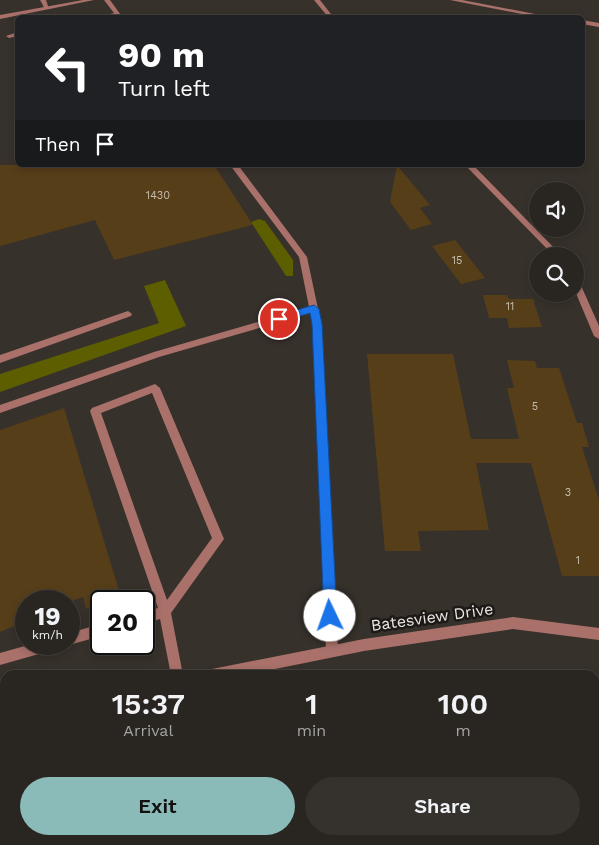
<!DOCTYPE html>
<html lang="en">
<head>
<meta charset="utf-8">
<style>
	:root { --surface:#292520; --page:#35312d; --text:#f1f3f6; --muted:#a5a5a5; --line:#45423e; --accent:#8bbbb9 }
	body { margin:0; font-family:"Work Sans",sans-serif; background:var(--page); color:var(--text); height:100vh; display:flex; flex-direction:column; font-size:19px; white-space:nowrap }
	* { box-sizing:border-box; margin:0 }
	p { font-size:16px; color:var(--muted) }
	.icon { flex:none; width:28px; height:28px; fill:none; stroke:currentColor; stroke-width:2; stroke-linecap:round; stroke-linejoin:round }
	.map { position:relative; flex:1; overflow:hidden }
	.panel { position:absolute; left:0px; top:670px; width:600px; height:175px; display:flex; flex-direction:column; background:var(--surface); border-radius:15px 15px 0 0; box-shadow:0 2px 8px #0003,0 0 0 1px var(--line) }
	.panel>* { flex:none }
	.top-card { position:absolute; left:15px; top:15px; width:570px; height:152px; border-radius:8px; box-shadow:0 2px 8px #0003,0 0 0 1px var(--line); background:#202124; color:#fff; overflow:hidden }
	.tools { position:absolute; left:529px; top:182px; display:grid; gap:10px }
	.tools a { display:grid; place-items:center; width:55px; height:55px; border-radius:50%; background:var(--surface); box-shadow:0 2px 8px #0003,0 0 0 1px var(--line); font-size:25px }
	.speed { position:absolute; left:15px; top:590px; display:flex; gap:10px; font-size:25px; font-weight:700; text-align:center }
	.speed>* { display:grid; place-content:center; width:65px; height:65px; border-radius:50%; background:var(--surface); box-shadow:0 2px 8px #0003,0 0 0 1px var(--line); line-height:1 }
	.speed small { font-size:12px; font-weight:400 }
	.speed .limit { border:2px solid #111; border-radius:8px; background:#fff; color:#111 }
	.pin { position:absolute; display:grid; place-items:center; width:42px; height:42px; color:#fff; margin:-21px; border:2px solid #fff; border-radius:50%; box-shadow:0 1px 5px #0007 }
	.me { position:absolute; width:55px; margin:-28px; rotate:357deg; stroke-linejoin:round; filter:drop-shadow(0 0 4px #0008) }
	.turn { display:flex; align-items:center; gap:18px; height:105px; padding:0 20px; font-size:22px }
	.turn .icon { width:65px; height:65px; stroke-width:2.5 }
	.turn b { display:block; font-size:35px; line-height:42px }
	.then { display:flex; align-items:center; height:48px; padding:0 20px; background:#0003; gap:10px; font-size:19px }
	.eta { display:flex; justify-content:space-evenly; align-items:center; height:85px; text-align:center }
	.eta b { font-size:30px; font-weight:600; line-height:35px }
	.action { display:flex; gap:10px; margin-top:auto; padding:10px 20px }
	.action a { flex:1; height:58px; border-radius:30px; background:var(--accent); color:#111; font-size:20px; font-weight:600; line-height:58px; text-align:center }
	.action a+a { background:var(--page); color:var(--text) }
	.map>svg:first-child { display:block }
	.green { fill:#5d5e00 }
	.building { fill:#563e19 }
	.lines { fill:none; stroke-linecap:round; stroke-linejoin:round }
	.lane { fill:#aa716b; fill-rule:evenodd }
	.street { fill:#aa716b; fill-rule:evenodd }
	.route { fill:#1a73e8; stroke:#114b97 }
	.labels { text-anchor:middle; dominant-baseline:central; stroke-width:5; stroke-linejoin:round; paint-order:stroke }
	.number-label { font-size:11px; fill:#c6bdb0 }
	.near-street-label { font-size:16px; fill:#ebe7e3; stroke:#1c1917 }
</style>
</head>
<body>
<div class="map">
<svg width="599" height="845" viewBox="0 0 599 845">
	<rect width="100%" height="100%" fill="#37312b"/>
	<g class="green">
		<polygon points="259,219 265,221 293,260 293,276 286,276 251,222"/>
		<polygon points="165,280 186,326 0,392 0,374 159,323 144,286"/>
	</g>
	<g class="building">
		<polygon points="0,165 214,165 253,225 114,260 95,220 0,246"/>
		<polygon points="397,165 430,205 420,208 432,224 411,230 390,202"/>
		<polygon points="455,240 485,278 461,284 432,246"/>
		<polygon points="483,295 507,295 509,299 533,299 542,327 509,328 507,318 489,318"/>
		<polygon points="367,354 453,354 471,439 519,439 507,388 514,388 507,360 535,361 537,368 559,368 577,423 582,423 589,447 582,447 599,500 599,576 562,576 531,463 476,463 489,530 418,531 421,551 385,551"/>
		<polygon points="64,408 120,594 86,609 83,597 72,601 26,601 26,621 0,632 0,430"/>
	</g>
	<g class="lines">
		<g class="lane">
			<polygon points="40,0 46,0 49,9 45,9"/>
			<polygon points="104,0 110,0 123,18 118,18 117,16 96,18 114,13"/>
			<polygon points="18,32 18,36 9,38 6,36"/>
			<polygon points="230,165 238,165 307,257 321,323 338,651 336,655 332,657 328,655 326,651 313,323 311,313 159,357 0,413 0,405 154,352 309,307 299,257"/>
			<polygon points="128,311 132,314 131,316 0,363 0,355"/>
			<path d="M155,384L160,388L224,539L171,613L183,675H171L160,619L144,624V612L158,608L90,411L92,408ZM152,393L212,538L167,600L101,413Z"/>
			<polygon points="101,624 101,636 69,645 65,644 69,644 69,633"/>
			<polygon points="32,644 59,644 57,648 53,650 0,665 0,653"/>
			<polygon points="264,840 278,840 279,845 265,845"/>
		</g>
		<g class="street">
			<polygon points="83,0 94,0 0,19 0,15"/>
			<polygon points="314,0 320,0 334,18 329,18"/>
			<polygon points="450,0 462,0 556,18 542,18"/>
			<polygon points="582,20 599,23 599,27 582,24"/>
			<polygon points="465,165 473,165 562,256 554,256"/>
			<polygon points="575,278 579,281 599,326 599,339 594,336 575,291"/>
			<polygon points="513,617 599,628 599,640 513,629 364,651 245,675 206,675 207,670 212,669 364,639"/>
			<polygon points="5,716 5,730 0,731 0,717"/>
		</g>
	</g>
	<polygon class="route" points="314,305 319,309 322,324 337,616 335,621 330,623 326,621 324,616 312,324 310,313 279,322 274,319 276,316"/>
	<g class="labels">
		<g class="number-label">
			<text x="158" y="195">1430</text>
			<text x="457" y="260">15</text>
			<text x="510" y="306">11</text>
			<text x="535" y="406">5</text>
			<text x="568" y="492">3</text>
			<text x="578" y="560">1</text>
		</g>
		<g class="near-street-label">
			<text transform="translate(432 617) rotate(-8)">Batesview Drive</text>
		</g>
	</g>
</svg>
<div class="tools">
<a><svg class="icon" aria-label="sound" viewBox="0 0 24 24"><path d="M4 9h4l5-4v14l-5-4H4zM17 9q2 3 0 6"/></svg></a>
<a><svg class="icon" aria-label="search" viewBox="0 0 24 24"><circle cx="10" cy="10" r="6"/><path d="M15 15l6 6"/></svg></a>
</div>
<div class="speed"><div>19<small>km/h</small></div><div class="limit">20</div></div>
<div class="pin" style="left:279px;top:319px;background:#d93025"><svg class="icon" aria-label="arrive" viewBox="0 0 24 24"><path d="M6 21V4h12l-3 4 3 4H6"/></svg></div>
<svg class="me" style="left:330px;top:616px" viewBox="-20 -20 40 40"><circle r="19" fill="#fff"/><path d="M0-13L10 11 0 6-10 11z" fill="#1a73e8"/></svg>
<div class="top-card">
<div class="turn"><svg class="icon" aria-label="left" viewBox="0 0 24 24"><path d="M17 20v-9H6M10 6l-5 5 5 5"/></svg><div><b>90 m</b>Turn left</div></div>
<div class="then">Then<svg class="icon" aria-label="arrive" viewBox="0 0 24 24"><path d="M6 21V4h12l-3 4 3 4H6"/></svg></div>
</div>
<section class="panel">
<div class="eta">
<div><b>15:37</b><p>Arrival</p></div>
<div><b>1</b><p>min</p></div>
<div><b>100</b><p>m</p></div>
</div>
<div class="action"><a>Exit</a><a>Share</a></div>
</section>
</div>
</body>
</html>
